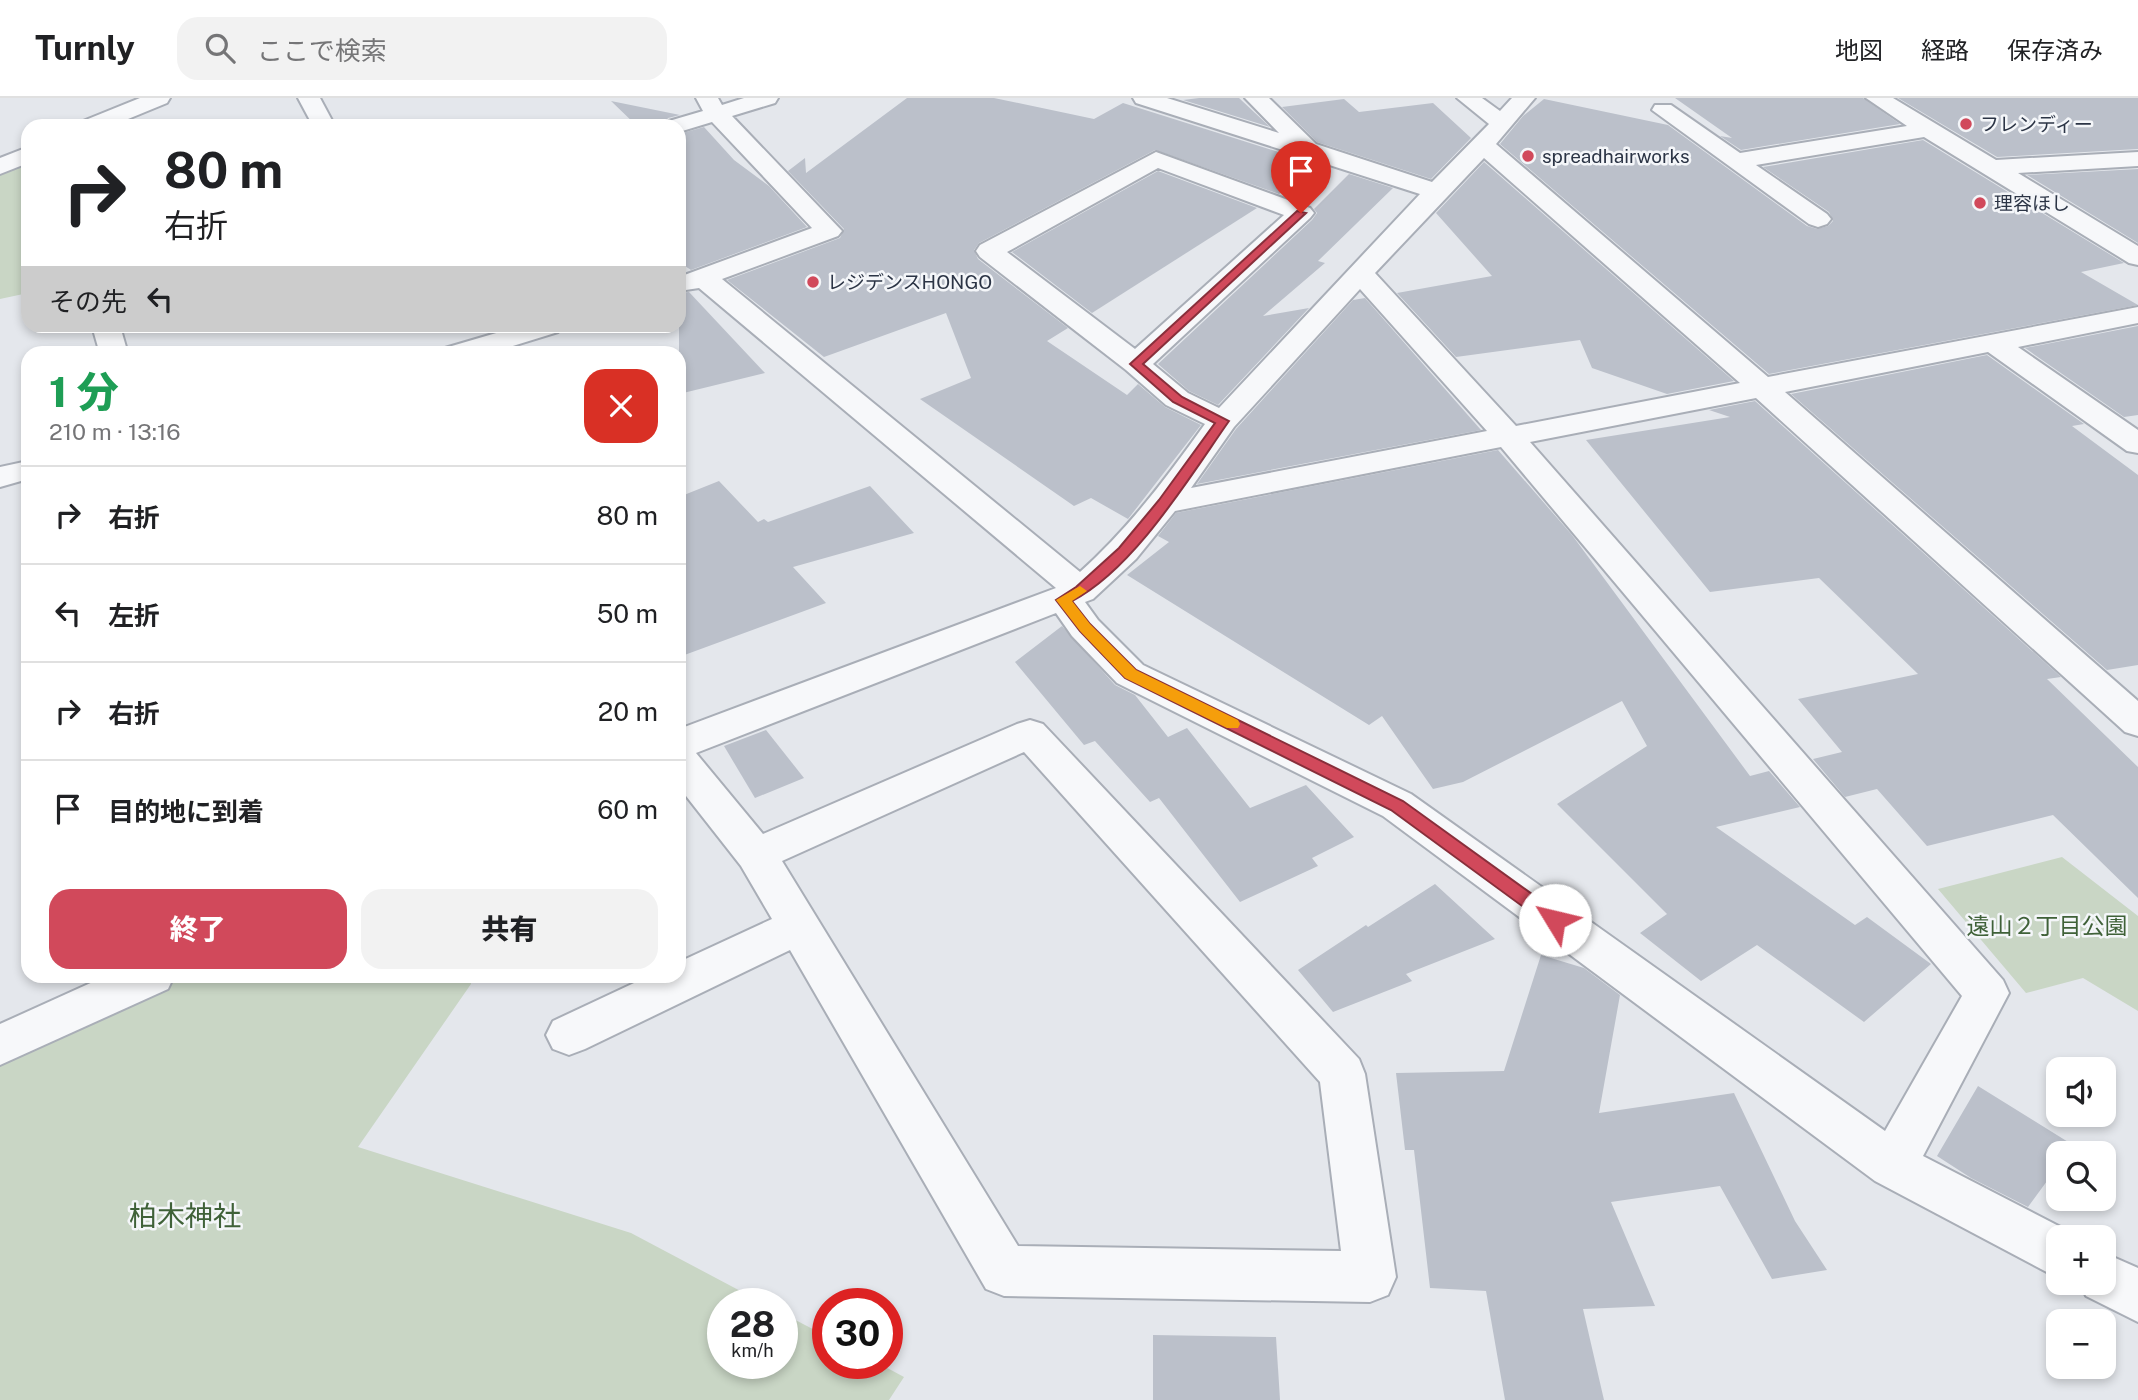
<!DOCTYPE html>
<html lang="ja">
<head>
<meta charset="utf-8">
<style>
	:root { --surface:#fff; --page:#f2f2f2; --text:#202124; --muted:#757577; --line:#e0e0e0; --accent:#d1495b }
	body { margin:0; font-family:"Public Sans","Noto Sans JP",sans-serif; background:var(--page); color:var(--text); height:100vh; display:flex; flex-direction:column; font-size:26px; white-space:nowrap }
	* { box-sizing:border-box; margin:0 }
	p { font-size:23px; color:var(--muted) }
	.icon { flex:none; width:38px; height:38px; fill:none; stroke:currentColor; stroke-width:2; stroke-linecap:round; stroke-linejoin:round }
	.map { position:relative; flex:1; overflow:hidden }
	.sheet { position:absolute; left:21px; top:248px; width:665px; height:637px; display:flex; flex-direction:column; background:var(--surface); border-radius:21px; box-shadow:0 4px 10px #0003 }
	.sheet>* { flex:none }
	.hud { position:absolute; left:21px; top:21px; width:665px; height:214px; border-radius:21px; box-shadow:0 4px 10px #0003; background:#fff; color:var(--text); overflow:hidden }
	.controls { position:absolute; left:2046px; top:959px; display:grid; gap:14px }
	.controls a { display:grid; place-items:center; width:70px; height:70px; border-radius:14px; background:var(--surface); box-shadow:0 4px 10px #0003; font-size:35px }
	.speed { position:absolute; left:707px; top:1190px; display:flex; gap:14px; font-size:35px; font-weight:700; text-align:center }
	.speed>* { display:grid; place-content:center; width:91px; height:91px; border-radius:50%; background:var(--surface); box-shadow:0 4px 10px #0003; line-height:1 }
	.speed small { font-size:18px; font-weight:400 }
	.speed .limit { border:10px solid #d22; background:#fff; color:#111 }
	.pin { position:absolute; display:grid; place-items:center; width:60px; height:60px; color:#fff; margin:-72px -30px; border-radius:50% 50% 50% 0; rotate:-45deg; box-shadow:0 0 7px #0007 }
	.pin .icon { rotate:45deg }
	.me { position:absolute; width:77px; margin:-38px; rotate:306deg; stroke-linejoin:round; filter:drop-shadow(0 0 5px #0008) }
	.turn { display:flex; align-items:center; gap:24px; height:147px; padding:0 28px; font-size:32px }
	.turn .icon { width:91px; height:91px; stroke-width:2.5 }
	.turn b { display:block; font-size:49px; line-height:60px }
	.then { display:flex; align-items:center; height:66px; padding:0 28px; background:#0003; gap:14px; font-size:26px }
	.round { display:grid; place-items:center; flex:none; width:74px; height:74px; border-radius:21px; background:var(--page) }
	.summary { display:flex; align-items:center; justify-content:space-between; height:119px; padding:0 28px }
	h1 { font-size:42px; font-weight:800; line-height:52px; color:#1e9e55 }
	.button { display:flex; gap:14px; margin-top:auto; padding:14px 28px }
	.button a { flex:1; height:80px; border-radius:21px; background:var(--accent); color:#fff; font-size:28px; font-weight:800; line-height:80px; text-align:center }
	.button a+a { background:var(--page); color:var(--text) }
	ul { padding:0; list-style:none }
	li { display:flex; align-items:center; gap:21px; height:98px; padding:0 28px; border-top:2px solid var(--line) }
	li div { flex:1 }
	li b { display:block; font-size:26px }
	li em { font-style:normal }
	header { display:flex; align-items:center; gap:42px; box-sizing:border-box; height:98px; padding:0 35px; background:var(--surface); border-bottom:2px solid var(--line) }
	header strong { font-size:33px }
	nav { display:flex; gap:38px; margin-inline-start:auto; font-size:24px }
	.search { width:490px; height:63px; background:var(--page); display:flex; align-items:center; gap:18px; box-sizing:border-box; padding:0 24px; border-radius:21px; color:var(--muted); font-size:26px }
	.map>svg:first-child { display:block }
	.green { fill:#c9d6c5 }
	.building { fill:#bbc0ca }
	.lines { fill:none; stroke-linecap:round; stroke-linejoin:round }
	.street-casing { stroke:#a9aeb7; stroke-width:4 }
	.street { fill:#f7f8fa; fill-rule:evenodd }
	.route { fill:#d1495b; stroke:#882f3b; stroke-width:2 }
	.slow { fill:#f59e0b }
	.poi-dot { fill:#d1495b; stroke:#f4f6f9; stroke-width:2.5 }
	.labels { text-anchor:middle; dominant-baseline:central; stroke-width:5; stroke-linejoin:round; paint-order:stroke }
	.far-poi-label { font-size:19px; fill:#2b3445; stroke:#f4f6f9; text-anchor:start }
	.park-label { font-size:23px; fill:#3f6138; stroke:#f4f6f9 }
	.near-park-label { font-size:28px; fill:#3f6138; stroke:#f4f6f9 }
</style>
</head>
<body>
<header>
<strong>Turnly</strong>
<div class="search"><svg class="icon" aria-label="search" viewBox="0 0 24 24"><circle cx="10" cy="10" r="6"/><path d="M15 15l6 6"/></svg>ここで検索</div>
<nav><a>地図</a><a>経路</a><a>保存済み</a></nav>
</header>
<div class="map">
<svg width="2138" height="1302" viewBox="0 0 2138 1302">
	<rect width="100%" height="100%" fill="#e4e7ec"/>
	<g class="green">
		<polygon points="28,66 28,195 0,201 0,77"/>
		<polygon points="2062,759 2138,818 2138,913 2083,880 2026,895 1938,791"/>
		<polygon points="152,879 471,879 471,886 358,1049 631,1135 765,1206 723,1206 723,1265 782,1265 782,1215 828,1239 828,1265 878,1265 904,1279 889,1302 0,1302 0,947"/>
	</g>
	<g class="building">
		<polygon points="907,0 994,0 1094,21 1123,5 1323,68 1279,96 1155,52 979,145 974,152 978,161 1068,230 1047,243 1127,297 1138,286 1165,309 1201,327 1128,421 1091,400 1074,408 920,301 971,280 946,215 824,259 727,182 840,140 844,131 788,73 805,60 806,75"/>
		<polygon points="1199,0 1239,0 1270,29 1183,2"/>
		<polygon points="1675,0 1863,0 1900,26 1741,52 1720,38 1732,40"/>
		<polygon points="1898,0 2138,0 2138,51 1997,59"/>
		<polygon points="1344,1 1359,14 1433,5 1471,40 1431,81 1317,44 1282,9"/>
		<polygon points="1544,1 1668,27 1807,128 1817,131 1828,128 1833,123 1829,114 1763,69 1923,42 2124,165 2081,174 2138,207 1769,276 1500,46 1523,18"/>
		<polygon points="611,3 680,17 668,20 663,28 637,28"/>
		<polygon points="704,29 734,62 769,88 807,129 691,172 679,164 679,36"/>
		<polygon points="1484,64 1734,283 1667,296 1592,270 1580,242 1456,259 1397,195 1492,178 1436,115"/>
		<polygon points="2138,71 2138,145 2027,77"/>
		<polygon points="1158,73 1257,110 1092,215 1012,154"/>
		<polygon points="1349,76 1393,90 1318,163 1325,165 1263,218 1309,210 1218,307 1189,293 1158,266 1312,122 1317,115 1314,111"/>
		<polygon points="689,194 765,275 679,296 679,195"/>
		<polygon points="1365,200 1481,332 1197,386 1236,331 1353,202"/>
		<polygon points="2138,228 2138,317 2124,319 2025,250"/>
		<polygon points="1987,257 2084,326 2072,328 2138,377 2138,567 2107,572 1791,296"/>
		<polygon points="1755,303 2061,579 2047,581 2138,669 2138,800 2053,717 1927,748 1877,691 1845,699 1813,661 1842,654 1798,601 1918,576 1819,480 1710,494 1586,342 1730,319 1709,312"/>
		<polygon points="1498,352 1572,437 1750,678 1769,673 1800,709 1716,729 1855,827 1867,819 1931,866 1864,924 1757,847 1701,883 1640,835 1667,816 1557,706 1647,648 1622,603 1463,684 1433,691 1382,618 1369,627 1127,477 1169,444 1158,438 1176,415"/>
		<polygon points="719,383 758,424 764,421 768,424 870,388 914,435 793,469 826,505 679,559 679,399"/>
		<polygon points="1062,528 1115,587 1135,597 1168,639 1187,630 1250,710 1306,687 1354,739 1312,760 1318,768 1240,804 1159,700 1150,704 1095,643 1084,647 1015,564"/>
		<polygon points="766,632 804,680 755,700 724,648"/>
		<polygon points="1435,786 1495,841 1406,876 1412,883 1333,914 1298,872 1366,827 1368,829"/>
		<polygon points="1541,857 1584,870 1620,897 1599,1015 1734,995 1795,1123 1827,1172 1772,1181 1720,1088 1611,1104 1655,1208 1583,1211 1604,1302 1505,1302 1486,1193 1430,1190 1414,1052 1405,1052 1396,975 1504,973"/>
		<polygon points="1978,988 2073,1047 2067,1055 2058,1055 2058,1068 2028,1109 1971,1080 1937,1058"/>
		<polygon points="1153,1237 1276,1239 1280,1302 1153,1302"/>
	</g>
	<g class="lines">
		<g class="street-casing">
			<g id="street">
				<polygon points="140,0 170,0 167,5 111,28 80,28 83,23"/>
				<polygon points="298,0 320,0 335,28 313,28"/>
				<path d="M696,0H718L722,7L744,0H778L775,5L732,18L842,133L838,138L722,181L1080,474C1129,430 1167,379 1205,326L1166,307L1126,272L980,159L976,153L980,147L1156,54L1310,110L1314,115L1310,120L1153,266L1188,295L1219,310L1420,96L1136,5L1133,0H1167L1279,35L1245,0H1269L1316,46L1432,84L1489,26L1457,0H1482L1500,13L1512,0H1535L1496,46L1768,279L2138,209V225L2018,249L2138,332V355L2127,353L1988,254L1785,294L2138,603V638L2125,634L1756,300L1530,344L2003,882L2009,895L1923,1058L2076,1137L2058,1139V1180L1875,1083L1383,718L1117,585L1072,538L1056,515L696,655L763,736L1017,626L1030,622L1043,626L1359,961L1365,976L1396,1179L1388,1197L1370,1204L1004,1198L986,1191L790,852L585,951L569,957L553,951L546,937L553,923L649,878H679V864L772,821L741,768L679,689V631L1056,490L699,190L679,193V179L812,130L712,24L679,34V28H666L669,23L703,13ZM1484,60L1740,285L1516,328L1375,175ZM1158,70L1284,117L1135,251L1007,154ZM1360,191L1487,333L1191,390L1234,329ZM1501,349L1962,898L1885,1033L1411,696L1143,567L1098,522L1085,504L1093,501L1136,461L1175,413ZM1024,654L1320,984L1341,1153L1018,1148L782,763Z"/>
				<polygon points="1866,0 1893,0 1996,62 2138,54 2138,68 2018,75 2138,148 2138,167 2129,165 1924,39 1756,67 1827,116 1831,121 1827,126 1818,129 1809,126 1652,12 1655,7 1671,7 1740,55 1907,28"/>
				<polygon points="28,49 28,65 0,76 0,60"/>
				<polygon points="92,228 120,228 128,256 100,256"/>
				<polygon points="520,228 562,228 558,234 487,256 441,256 445,250"/>
				<polygon points="28,363 28,381 0,389 0,369"/>
				<polygon points="106,878 174,878 168,891 0,967 0,926"/>
				<polygon points="2104,1155 2138,1170 2138,1224 2086,1198 2080,1185 2104,1185"/>
			</g>
		</g>
		<use href="#street" class="street"/>
	</g>
	<path class="route" d="M1297,113L1306,115L1143,266L1182,299L1229,323C1189,380 1134,471 1072,503L1090,526L1136,572L1403,703L1561,817L1563,822L1561,827L1555,829L1548,827L1391,712L1125,580L1080,533L1056,502L1076,489L1119,450L1159,402L1215,325L1173,304L1130,266Z"/>
	<polygon class="slow" points="1080,488 1087,493 1072,503 1090,526 1136,572 1238,622 1240,626 1238,630 1227,630 1125,580 1080,533 1056,502"/>
	<g class="poi-dot">
		<circle cx="1966" cy="26" r="7"/>
		<circle cx="1528" cy="58" r="7"/>
		<circle cx="1980" cy="105" r="7"/>
		<circle cx="813" cy="184" r="7"/>
	</g>
	<g class="labels">
		<g class="far-poi-label">
			<text x="1980" y="26">フレンディー</text>
			<text x="1542" y="58">spreadhairworks</text>
			<text x="1994" y="105">理容ほし</text>
			<text x="827" y="184">レジデンスHONGO</text>
		</g>
		<g class="park-label">
			<text x="2047" y="827">遠山２丁目公園</text>
		</g>
		<g class="near-park-label">
			<text x="185" y="1117">柏木神社</text>
		</g>
	</g>
</svg>
<div class="controls">
<a><svg class="icon" aria-label="sound" viewBox="0 0 24 24"><path d="M4 9h4l5-4v14l-5-4H4zM17 9q2 3 0 6"/></svg></a>
<a><svg class="icon" aria-label="search" viewBox="0 0 24 24"><circle cx="10" cy="10" r="6"/><path d="M15 15l6 6"/></svg></a>
<a>+</a>
<a>−</a>
</div>
<div class="speed"><div>28<small>km/h</small></div><div class="limit">30</div></div>
<div class="pin" style="left:1301px;top:115px;background:#d93025"><svg class="icon" aria-label="arrive" viewBox="0 0 24 24"><path d="M6 21V4h12l-3 4 3 4H6"/></svg></div>
<svg class="me" style="left:1555px;top:822px" viewBox="-20 -20 40 40"><circle r="19" fill="#fff"/><path d="M0-13L10 11 0 6-10 11z" fill="#d1495b"/></svg>
<div class="hud">
<div class="turn"><svg class="icon" aria-label="right" viewBox="0 0 24 24"><path d="M7 20v-9h11M14 6l5 5-5 5"/></svg><div><b>80 m</b>右折</div></div>
<div class="then">その先<svg class="icon" aria-label="left" viewBox="0 0 24 24"><path d="M17 20v-9H6M10 6l-5 5 5 5"/></svg></div>
</div>
<section class="sheet">
<div class="summary"><div><h1>1 分</h1><p>210 m · 13:16</p></div><a class="round" style="background:#d93025;color:#fff"><svg class="icon" aria-label="close" viewBox="0 0 24 24"><path d="M6 6l12 12M18 6L6 18"/></svg></a></div>
<ul>
<li><svg class="icon" aria-label="right" viewBox="0 0 24 24"><path d="M7 20v-9h11M14 6l5 5-5 5"/></svg><div><b>右折</b></div><em>80 m</em></li>
<li><svg class="icon" aria-label="left" viewBox="0 0 24 24"><path d="M17 20v-9H6M10 6l-5 5 5 5"/></svg><div><b>左折</b></div><em>50 m</em></li>
<li><svg class="icon" aria-label="right" viewBox="0 0 24 24"><path d="M7 20v-9h11M14 6l5 5-5 5"/></svg><div><b>右折</b></div><em>20 m</em></li>
<li><svg class="icon" aria-label="arrive" viewBox="0 0 24 24"><path d="M6 21V4h12l-3 4 3 4H6"/></svg><div><b>目的地に到着</b></div><em>60 m</em></li>
</ul>
<div class="button"><a>終了</a><a>共有</a></div>
</section>
</div>
</body>
</html>
